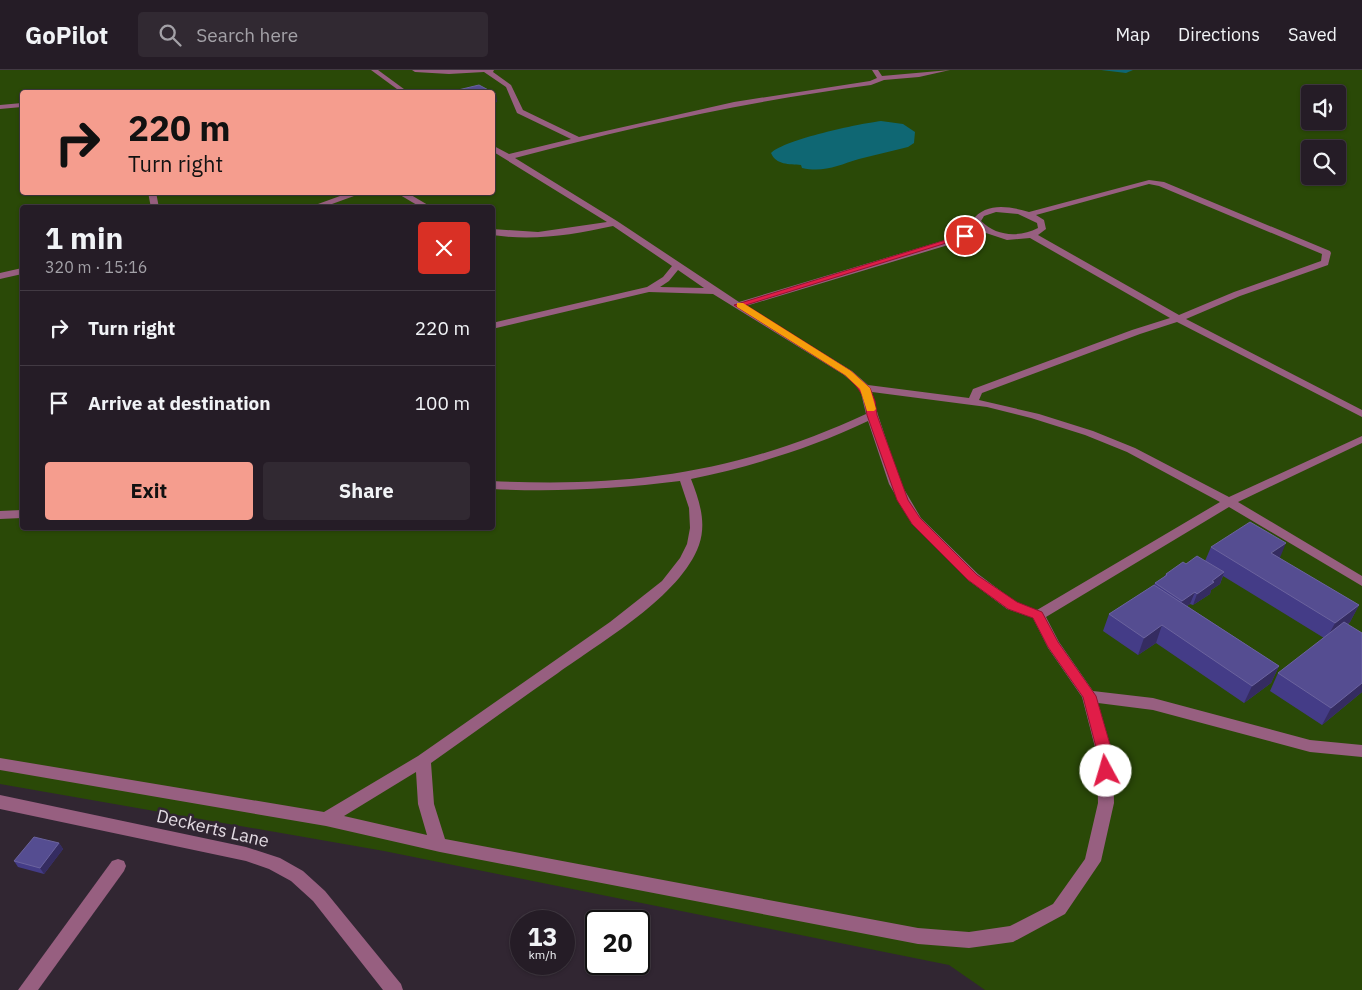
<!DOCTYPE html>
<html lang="en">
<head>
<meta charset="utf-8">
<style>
	:root { --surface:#251c26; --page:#312932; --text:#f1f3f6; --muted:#a3a1a7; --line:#423a43; --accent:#f59d8e }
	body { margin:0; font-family:"IBM Plex Sans",sans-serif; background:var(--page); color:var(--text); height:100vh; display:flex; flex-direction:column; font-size:19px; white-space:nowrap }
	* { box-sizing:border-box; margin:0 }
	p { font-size:16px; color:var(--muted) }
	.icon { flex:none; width:28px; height:28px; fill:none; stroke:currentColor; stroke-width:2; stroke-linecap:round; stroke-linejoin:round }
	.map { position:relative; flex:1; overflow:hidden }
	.details { position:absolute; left:20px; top:135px; width:475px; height:325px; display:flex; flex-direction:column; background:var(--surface); border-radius:5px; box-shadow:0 1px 4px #0004,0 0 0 1px var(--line) }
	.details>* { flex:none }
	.top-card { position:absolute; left:20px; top:20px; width:475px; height:105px; border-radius:5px; box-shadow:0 1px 4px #0004,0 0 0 1px var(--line); background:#f59d8e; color:#111; overflow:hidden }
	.buttons { position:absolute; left:1301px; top:15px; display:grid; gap:10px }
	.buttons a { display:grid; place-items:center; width:45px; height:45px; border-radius:5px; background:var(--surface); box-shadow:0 1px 4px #0004,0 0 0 1px var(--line); font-size:25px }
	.speed { position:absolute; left:510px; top:840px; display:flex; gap:10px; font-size:25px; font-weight:700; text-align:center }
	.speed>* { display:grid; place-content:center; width:65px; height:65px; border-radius:50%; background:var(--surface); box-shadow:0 1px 4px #0004,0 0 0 1px var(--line); line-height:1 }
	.speed small { font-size:12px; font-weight:400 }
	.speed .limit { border:2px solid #111; border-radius:8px; background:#fff; color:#111 }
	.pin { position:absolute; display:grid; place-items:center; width:42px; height:42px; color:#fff; margin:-21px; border:2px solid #fff; border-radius:50%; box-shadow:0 1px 5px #0007 }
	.me { position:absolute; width:55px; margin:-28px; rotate:354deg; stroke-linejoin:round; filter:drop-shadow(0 0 4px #0008) }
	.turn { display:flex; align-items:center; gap:18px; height:105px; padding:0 25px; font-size:22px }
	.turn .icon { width:65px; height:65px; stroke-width:2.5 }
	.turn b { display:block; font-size:35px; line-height:42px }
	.round { display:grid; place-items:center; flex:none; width:52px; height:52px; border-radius:5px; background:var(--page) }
	.overview { display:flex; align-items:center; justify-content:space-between; height:85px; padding:0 25px }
	h1 { font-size:30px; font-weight:800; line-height:38px }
	.cta { display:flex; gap:10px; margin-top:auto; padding:10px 25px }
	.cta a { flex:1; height:58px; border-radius:5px; background:var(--accent); color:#111; font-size:20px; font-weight:800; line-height:58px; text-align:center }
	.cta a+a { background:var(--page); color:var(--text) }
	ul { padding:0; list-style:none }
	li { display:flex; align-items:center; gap:15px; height:75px; padding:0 25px; border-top:1px solid var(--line) }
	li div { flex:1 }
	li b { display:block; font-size:19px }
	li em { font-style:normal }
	header { display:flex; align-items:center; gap:30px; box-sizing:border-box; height:70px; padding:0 25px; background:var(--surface); border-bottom:1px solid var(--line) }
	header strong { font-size:24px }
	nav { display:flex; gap:28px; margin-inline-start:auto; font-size:18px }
	.search { width:350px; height:45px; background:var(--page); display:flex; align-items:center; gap:12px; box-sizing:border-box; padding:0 18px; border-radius:5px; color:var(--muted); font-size:19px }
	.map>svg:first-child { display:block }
	.green { fill:#2a4907; fill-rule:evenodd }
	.water { fill:#0f6773 }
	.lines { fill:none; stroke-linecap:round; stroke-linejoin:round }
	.stream { fill:#0f6773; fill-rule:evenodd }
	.minor { fill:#975f80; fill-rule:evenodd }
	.wall { fill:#443c87 }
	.shaded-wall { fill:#352c61 }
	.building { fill:#554d91; stroke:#6b639e }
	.route { fill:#e11d48; stroke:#92132f }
	.slow { fill:#f59e0b }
	.labels { text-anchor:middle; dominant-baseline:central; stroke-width:5; stroke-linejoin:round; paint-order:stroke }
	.near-street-label { font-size:18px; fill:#e3dbe3; stroke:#312632 }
</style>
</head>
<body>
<header>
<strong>GoPilot</strong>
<div class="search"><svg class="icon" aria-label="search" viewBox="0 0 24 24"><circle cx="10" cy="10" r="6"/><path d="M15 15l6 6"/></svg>Search here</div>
<nav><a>Map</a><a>Directions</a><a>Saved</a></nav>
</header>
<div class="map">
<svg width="1362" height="920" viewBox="0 0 1362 920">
	<rect width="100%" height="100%" fill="#312632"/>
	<path class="green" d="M0,0H1362V920H985L949,895L384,781L0,714ZM22,22H492V122H22ZM1310,24H1338V51H1310ZM1310,79H1338V106H1310ZM22,138H492V458H22Z"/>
	<path class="water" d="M881,51L903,54L915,62L914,73L908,77C892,81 875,85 859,89C839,95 824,103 802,98L801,95C789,94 776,95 771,83C786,69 858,54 881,51Z"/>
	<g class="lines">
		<polygon class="stream" points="1101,0 1133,0 1126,3"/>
		<g class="minor">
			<polygon points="371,0 378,0 408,22 401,22"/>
			<path d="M412,0H494L493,2L511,15L523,40L579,67L734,32L870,11L877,8L872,0H878L882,6L950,0L919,7L884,10L871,15C750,31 632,57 515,88L617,151L739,232L962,165L978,158L972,151C985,132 1009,136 1029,142L1149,110L1164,112L1330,181L1331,183L1328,195L1240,226L1186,249L1362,340V347L1177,252L1140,264L982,323L979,330L1039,344L1093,361L1135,378L1229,427L1362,366V373L1238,432L1362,506V516L1229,437L1046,547L1059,572L1093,621L1153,628L1310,670L1362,675V687L1310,682L1153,640L1098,633L1113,685L1114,733L1101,791L1065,844L1013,872L969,878L918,874L440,782L326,756L0,700V688L324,742L418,686L610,552L662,511L680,488L687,474L690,458L689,438L680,411C617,419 556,422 492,419V411C630,418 741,402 866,344L860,319L844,305L713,224L649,222L492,259V253L647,217L663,207L672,196L613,156C572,165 534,171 492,165V159L538,162L607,152L492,81V75L509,84L571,69L517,43L506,17L484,2L449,4L415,2ZM1149,114L1159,116L1322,184L1321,191L1234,222L1179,245L1038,165L1046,159L1044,150L1036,145ZM996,142L1018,144L1037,153L1038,158C1018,168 996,166 981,151L984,146ZM983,162L1007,170L1030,168L1170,248L1132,260L973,319L969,328L868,315L852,301L746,236L968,169ZM678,200L704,218L660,217L669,211ZM872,322L987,337L1031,348L1085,365L1127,382L1220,432L1037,540L1017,533L978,504L921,448L901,414L878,345ZM868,351L889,414L912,454L968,510L1007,539L1033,548L1048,578L1082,627L1097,685L1098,733L1085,789L1053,834L1010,856L969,862L918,858L445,769L434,734L431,693C473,663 515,633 558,603C601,572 681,526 699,475C707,452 699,430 691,409C753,396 811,378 868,351ZM416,702L418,734L427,765L344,746Z"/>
			<polygon points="22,33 22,37 0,39 0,35"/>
			<polygon points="148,122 156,122 159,138 151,138"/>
			<polygon points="351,122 365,122 321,138 307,138"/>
			<polygon points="395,122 406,122 433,138 422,138"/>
			<polygon points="22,198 22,204 0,209 0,203"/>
			<polygon points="22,440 22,448 0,449 0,441"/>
			<polygon points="0,725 246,777 280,788 303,801 325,821 401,914 403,920 383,920 313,831 291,811 269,799 246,791 0,739"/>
			<polygon points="118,789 124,791 126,796 124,801 38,920 18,920 112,791"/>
		</g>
	</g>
	<g class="wall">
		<polygon points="1211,477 1279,488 1359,535 1350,552 1348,554 1362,622 1322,655 1270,621 1278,603 1324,568 1223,506 1220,514 1211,520 1210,524 1193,535 1190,534 1187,536 1279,596 1271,613 1244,633 1156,573 1138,585 1103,561 1109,544 1154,515 1155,513 1164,507 1166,504 1186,494 1205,491"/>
		<polygon points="59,773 63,779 44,804 18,797 14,791"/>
	</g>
	<g class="shaded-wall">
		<polygon points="496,24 497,32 492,34 492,25"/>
		<polygon points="1286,473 1279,490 1271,483"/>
		<polygon points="1224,502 1220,514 1211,520 1210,524 1193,535 1197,524 1212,511"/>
		<polygon points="1195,522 1190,534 1177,542 1182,531"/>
		<polygon points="1359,535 1350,552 1326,570 1335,553"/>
		<polygon points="1162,555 1156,573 1138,585 1144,568"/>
		<polygon points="1279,596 1271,613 1244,633 1252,616"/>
		<polygon points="1362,613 1362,622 1322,655 1331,638"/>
		<polygon points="59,773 63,779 44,804 40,798"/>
	</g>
	<g class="building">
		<polygon points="479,15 496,24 492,25 492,22 462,22 458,20"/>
		<polygon points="1250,452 1286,473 1271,483 1359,535 1335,553 1211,477"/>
		<polygon points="1197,486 1224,502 1212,511 1214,512 1197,524 1195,522 1182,531 1155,513 1167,505 1166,504 1183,492 1186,494"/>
		<polygon points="1154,515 1279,596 1252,616 1162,555 1144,568 1109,544"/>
		<polygon points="1344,552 1362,563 1362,613 1331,638 1278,603"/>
		<polygon points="34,767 59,773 40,798 14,791"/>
	</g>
	<path class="route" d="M962,165L969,166L746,235L851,301L870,318L875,331L877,345L908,430L920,448L977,505L1017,532L1042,542L1058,572L1096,626L1113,685V701L1111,705L1106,707L1100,705L1098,701V685L1083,627L1048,577L1033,548L1008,539L968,510L912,454L897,430L867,345C864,324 860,319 845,305L734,235Z"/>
	<polygon class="slow" points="737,233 743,233 851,301 870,318 876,339 874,341 867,341 860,319 845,305 737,237"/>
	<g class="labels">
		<g class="near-street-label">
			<text transform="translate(213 758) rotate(13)">Deckerts Lane</text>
		</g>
	</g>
</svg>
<div class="buttons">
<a><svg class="icon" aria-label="sound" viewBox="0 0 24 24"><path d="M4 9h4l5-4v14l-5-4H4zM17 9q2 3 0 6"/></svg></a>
<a><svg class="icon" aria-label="search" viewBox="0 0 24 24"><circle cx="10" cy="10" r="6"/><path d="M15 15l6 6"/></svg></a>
</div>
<div class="speed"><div>13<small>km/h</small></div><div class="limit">20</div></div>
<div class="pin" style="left:965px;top:166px;background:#d93025"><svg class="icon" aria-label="arrive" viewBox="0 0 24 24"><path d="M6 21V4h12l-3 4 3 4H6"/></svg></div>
<svg class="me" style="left:1106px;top:701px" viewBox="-20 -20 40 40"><circle r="19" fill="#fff"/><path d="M0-13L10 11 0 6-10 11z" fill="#e11d48"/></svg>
<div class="top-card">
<div class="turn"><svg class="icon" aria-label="right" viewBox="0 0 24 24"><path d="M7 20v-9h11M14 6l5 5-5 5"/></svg><div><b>220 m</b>Turn right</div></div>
</div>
<section class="details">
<div class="overview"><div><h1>1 min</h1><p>320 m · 15:16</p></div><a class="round" style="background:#d93025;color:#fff"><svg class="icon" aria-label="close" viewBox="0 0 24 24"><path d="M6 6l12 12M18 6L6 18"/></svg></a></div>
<ul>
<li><svg class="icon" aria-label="right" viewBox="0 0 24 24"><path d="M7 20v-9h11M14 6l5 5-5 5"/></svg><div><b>Turn right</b></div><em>220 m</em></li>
<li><svg class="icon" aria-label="arrive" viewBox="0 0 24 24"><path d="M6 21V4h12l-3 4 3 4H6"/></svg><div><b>Arrive at destination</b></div><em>100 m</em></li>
</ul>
<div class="cta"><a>Exit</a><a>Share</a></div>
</section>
</div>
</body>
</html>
